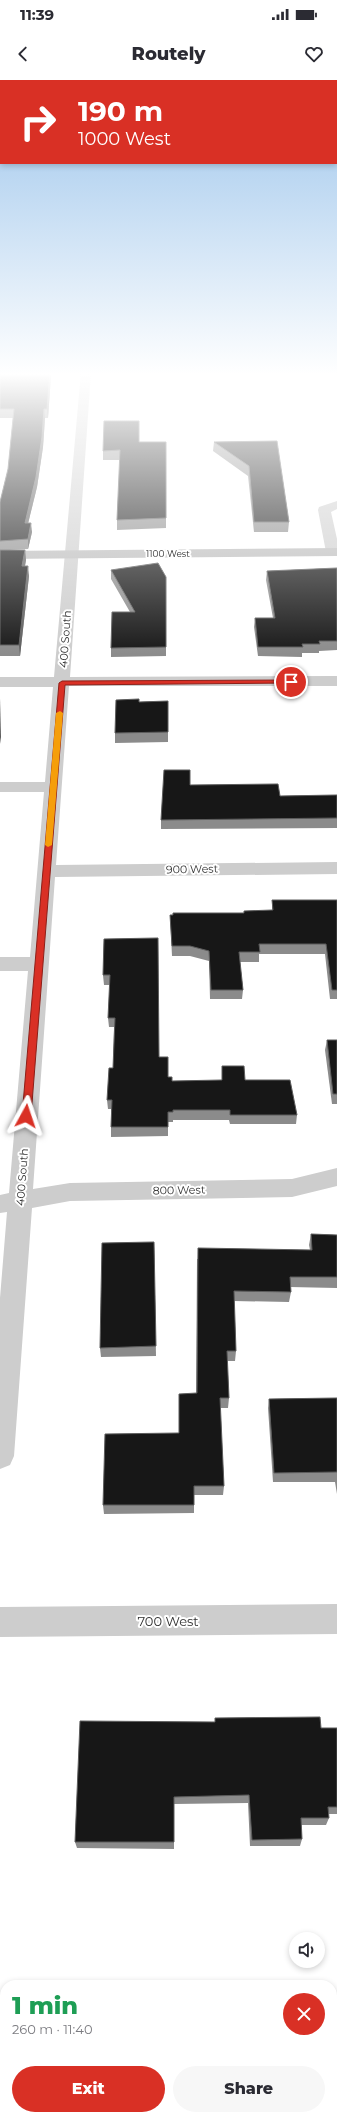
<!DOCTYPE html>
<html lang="en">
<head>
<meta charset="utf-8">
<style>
	:root { --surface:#fff; --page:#f7f7f7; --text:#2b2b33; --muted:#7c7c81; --accent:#d93025 }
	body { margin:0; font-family:Montserrat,sans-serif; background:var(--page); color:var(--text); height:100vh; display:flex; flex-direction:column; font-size:15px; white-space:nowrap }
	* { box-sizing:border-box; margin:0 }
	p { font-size:13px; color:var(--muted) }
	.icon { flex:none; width:22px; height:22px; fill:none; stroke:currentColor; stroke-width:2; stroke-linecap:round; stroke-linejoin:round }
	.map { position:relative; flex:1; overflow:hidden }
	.panel { position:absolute; left:0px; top:1900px; width:337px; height:140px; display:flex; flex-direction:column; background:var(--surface); border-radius:16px 16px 0 0; box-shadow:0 2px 6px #0003 }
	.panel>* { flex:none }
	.top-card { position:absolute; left:0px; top:0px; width:337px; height:84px; box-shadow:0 2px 6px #0003; background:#d93025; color:#fff; overflow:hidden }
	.tools { position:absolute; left:289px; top:1852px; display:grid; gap:8px }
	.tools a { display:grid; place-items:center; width:36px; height:36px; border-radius:50%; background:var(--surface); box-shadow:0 2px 6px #0003; font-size:20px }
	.pin { position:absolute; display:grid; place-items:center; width:34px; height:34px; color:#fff; margin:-17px; border:2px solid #fff; border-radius:50%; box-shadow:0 1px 4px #0007 }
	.me { position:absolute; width:44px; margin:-22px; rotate:5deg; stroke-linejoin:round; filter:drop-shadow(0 0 3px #0008) }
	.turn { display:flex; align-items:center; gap:14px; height:84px; padding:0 12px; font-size:18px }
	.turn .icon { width:52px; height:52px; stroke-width:2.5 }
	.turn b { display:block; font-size:28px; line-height:34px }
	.round { display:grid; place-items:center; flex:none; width:42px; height:42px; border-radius:21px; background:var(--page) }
	.summary { display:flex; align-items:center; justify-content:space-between; height:68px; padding:0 12px }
	h1 { font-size:24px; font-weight:800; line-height:30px; color:#1e9e55 }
	.action { display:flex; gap:8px; margin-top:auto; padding:8px 12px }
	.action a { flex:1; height:46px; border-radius:24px; background:var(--accent); color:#fff; font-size:16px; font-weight:800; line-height:46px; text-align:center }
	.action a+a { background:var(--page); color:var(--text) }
	.status { display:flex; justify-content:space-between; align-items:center; height:28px; padding:0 20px; background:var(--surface); direction:ltr }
	.status svg { height:11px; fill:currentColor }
	header { display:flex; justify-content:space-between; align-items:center; height:52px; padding:0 12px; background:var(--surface); font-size:18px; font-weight:800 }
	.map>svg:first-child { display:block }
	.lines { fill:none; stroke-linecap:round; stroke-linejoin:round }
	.street { fill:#cdcdcd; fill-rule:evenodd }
	.secondary { fill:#bababa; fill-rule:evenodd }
	.wall { fill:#8b8b8b }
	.shaded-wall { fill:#5d5d5d }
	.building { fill:#171717; stroke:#5d5d5d }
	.route { fill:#d93025; stroke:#8d1f18 }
	.slow { fill:#f59e0b }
	.labels { text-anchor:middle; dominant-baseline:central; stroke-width:4; stroke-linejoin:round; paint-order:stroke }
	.far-street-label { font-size:9px; fill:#303030; stroke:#fff }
	.street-label { font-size:11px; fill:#303030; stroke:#fff }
	.near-street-label { font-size:13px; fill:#303030; stroke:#fff }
</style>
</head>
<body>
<div class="status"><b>11:39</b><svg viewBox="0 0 49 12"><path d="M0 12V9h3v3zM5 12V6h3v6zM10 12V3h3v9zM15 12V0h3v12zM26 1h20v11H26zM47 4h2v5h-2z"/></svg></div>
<header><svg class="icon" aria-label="back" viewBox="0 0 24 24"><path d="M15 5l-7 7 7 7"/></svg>Routely<svg class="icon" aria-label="heart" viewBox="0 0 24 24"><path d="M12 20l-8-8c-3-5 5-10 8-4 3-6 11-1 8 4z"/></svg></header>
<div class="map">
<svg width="337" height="2040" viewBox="0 0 337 2040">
	<rect width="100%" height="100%" fill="#fff"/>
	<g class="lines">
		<g class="street">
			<polygon points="81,292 91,292 70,597 337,596 337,606 69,606 56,785 337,782 337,794 55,797 33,1109 70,1103 292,1099 337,1088 337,1106 292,1117 70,1121 32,1128 14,1376 10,1385 0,1389 0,1218 7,1132 0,1133 0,1115 9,1113 28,891 0,891 0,877 30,877 44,712 0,712 0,702 45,702 53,607 0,607 0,597 54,597"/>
			<polygon points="337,421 337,429 331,432 337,459 337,475 333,476 326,472 318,430 319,427"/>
			<polygon points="337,1524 337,1554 0,1557 0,1527"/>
		</g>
		<polygon class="secondary" points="337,468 337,476 0,479 0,471"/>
	</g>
	<g class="wall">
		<polygon points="0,292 51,292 51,296 48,338 45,338 43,367 37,407 28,443 32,452 28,469 9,470 25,470 26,480 25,486 29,496 20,576 0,576 0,422 8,389 13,338 0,338"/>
		<polygon points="277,361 289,442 288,452 254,452 248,396 213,371 214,362"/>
		<polygon points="139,362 166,362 166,448 117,450 117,440 120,380 103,380 103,371"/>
		<polygon points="337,488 337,570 319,571 319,573 302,573 302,577 258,576 254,547 255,538 273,538 266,500 267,491"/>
		<polygon points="111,490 166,497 166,576 111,577 111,568 130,532 111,499"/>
		<polygon points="168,621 168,662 115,663 115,653 139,622"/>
		<polygon points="190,705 280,716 337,715 337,748 161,749 161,740"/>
		<polygon points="272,820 337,820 337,919 330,919 325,874 259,874 259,882 240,882 243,910 242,919 210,919 209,881 190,876 172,876 170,835 244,833 272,830"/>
		<polygon points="104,859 168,997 172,1001 222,1001 222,986 297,1035 296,1044 230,1044 229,1040 173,1040 173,1042 168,1042 168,1056 111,1057 111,1029 108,1029 107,1020 113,988 114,947 109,947 108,938 110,905 104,905 103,895"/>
		<polygon points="327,960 337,960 337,1024 332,1024 325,970"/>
		<polygon points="311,1154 337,1155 337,1208 290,1207 291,1212 289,1222 234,1221 236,1271 235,1281 227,1281 229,1318 228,1328 220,1328 224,1406 223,1415 194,1415 194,1433 104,1434 103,1425 179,1353 196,1313 197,1179 310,1170 309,1165"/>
		<polygon points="154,1162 156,1276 101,1277 100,1268"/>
		<polygon points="337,1318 337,1414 335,1402 273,1402 268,1328 269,1319"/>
		<polygon points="215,1638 321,1648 337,1648 337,1734 328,1734 329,1738 326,1745 301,1745 302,1759 300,1766 250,1766 248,1723 174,1724 174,1769 77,1768 75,1762 215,1642"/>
	</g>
	<g class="shaded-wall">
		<polygon points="50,292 51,292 51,296 48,338 47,329"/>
		<polygon points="44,329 45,338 43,367 37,407 26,452 25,443"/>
		<polygon points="31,443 32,452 28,469 28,459"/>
		<polygon points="25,470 26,480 23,496 22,486"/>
		<polygon points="28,486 29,496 20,576 19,565"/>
		<polygon points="0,618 1,657 0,664"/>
	</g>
	<g class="building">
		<polygon points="0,292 50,292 47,329 44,329 42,357 36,397 25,443 31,443 28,459 0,461 0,422 8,389 14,329 0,329"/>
		<polygon points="104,341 139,341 139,362 166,362 166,438 117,440 120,370 103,371"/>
		<polygon points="277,361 289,442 254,442 249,386 214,362"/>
		<polygon points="0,470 25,470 22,486 28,486 19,565 0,565"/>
		<polygon points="158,483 166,497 166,567 111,568 112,532 135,532 111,490"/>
		<polygon points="337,488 337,561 319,561 320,564 302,564 303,567 258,567 255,538 275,538 267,491"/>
		<polygon points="139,619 139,622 168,621 168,652 115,653 116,620"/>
		<polygon points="164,690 190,690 190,705 278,704 280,716 337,715 337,738 161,740"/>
		<polygon points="272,820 337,820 337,910 332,910 326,864 259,864 260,872 239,872 243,910 211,910 209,871 190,866 172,866 170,835 173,835 173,833 244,833 244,831 273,830"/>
		<polygon points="158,858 159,977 168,977 168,997 172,997 172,1001 222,1000 222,986 244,986 245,1000 290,1000 297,1035 230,1035 230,1030 173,1030 173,1032 168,1032 168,1047 111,1047 112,1020 107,1020 109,988 113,988 115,938 108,938 110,895 103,895 104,859"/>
		<polygon points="327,960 337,960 337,1014 333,1014"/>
		<polygon points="311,1154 337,1155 337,1197 290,1197 291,1212 234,1211 236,1271 227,1271 229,1318 220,1318 224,1406 194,1406 194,1425 103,1425 105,1354 179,1353 179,1314 197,1313 198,1168 312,1170"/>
		<polygon points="154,1162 156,1266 100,1268 102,1163"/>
		<polygon points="337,1318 337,1392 274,1393 269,1319"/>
		<polygon points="320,1637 321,1648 337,1648 337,1727 328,1727 329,1738 301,1738 302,1759 252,1760 249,1715 174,1717 174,1762 75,1762 80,1641 215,1642 215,1638"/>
		<polygon points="337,2031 337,2040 227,2040 227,2035 332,2035 332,2032"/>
		<rect x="79" y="2035" width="74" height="5"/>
	</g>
	<linearGradient id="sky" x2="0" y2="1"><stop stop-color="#9bc4eb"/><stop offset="0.51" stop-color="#fff"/><stop offset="1" stop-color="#fff" stop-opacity="0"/></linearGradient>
	<rect width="337" height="577" fill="url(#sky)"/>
	<polygon class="route" points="291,600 293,600 293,603 65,605 31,1036 29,1038 23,1038 22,1036 59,603 62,601"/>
	<polygon class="slow" points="60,631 63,633 52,765 48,767 45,765 56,633"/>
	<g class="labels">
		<g class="far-street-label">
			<text x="168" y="473">1100 West</text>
		</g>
		<g class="street-label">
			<text transform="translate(65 559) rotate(-86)">400 South</text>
			<text transform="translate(192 789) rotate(-1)">900 West</text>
			<text transform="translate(22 1097) rotate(-86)">400 South</text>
			<text transform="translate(179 1110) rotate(-1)">800 West</text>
		</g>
		<g class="near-street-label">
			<text x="168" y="1541">700 West</text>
		</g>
	</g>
</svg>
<div class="tools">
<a><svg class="icon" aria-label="sound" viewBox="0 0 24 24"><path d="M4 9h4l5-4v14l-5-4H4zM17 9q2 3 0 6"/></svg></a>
</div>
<div class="pin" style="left:291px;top:602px;background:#d93025"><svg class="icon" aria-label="arrive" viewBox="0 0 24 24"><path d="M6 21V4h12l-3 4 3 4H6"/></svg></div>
<svg class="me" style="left:26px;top:1036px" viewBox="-20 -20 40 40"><path d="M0-17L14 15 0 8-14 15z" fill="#d93025" stroke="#fff" stroke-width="4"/></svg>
<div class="top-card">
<div class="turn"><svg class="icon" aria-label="right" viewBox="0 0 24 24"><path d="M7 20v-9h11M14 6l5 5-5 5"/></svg><div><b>190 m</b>1000 West</div></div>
</div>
<section class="panel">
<div class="summary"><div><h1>1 min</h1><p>260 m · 11:40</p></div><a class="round" style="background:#d93025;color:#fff"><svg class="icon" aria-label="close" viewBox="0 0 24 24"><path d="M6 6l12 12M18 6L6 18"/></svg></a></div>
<div class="action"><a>Exit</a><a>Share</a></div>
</section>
</div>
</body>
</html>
